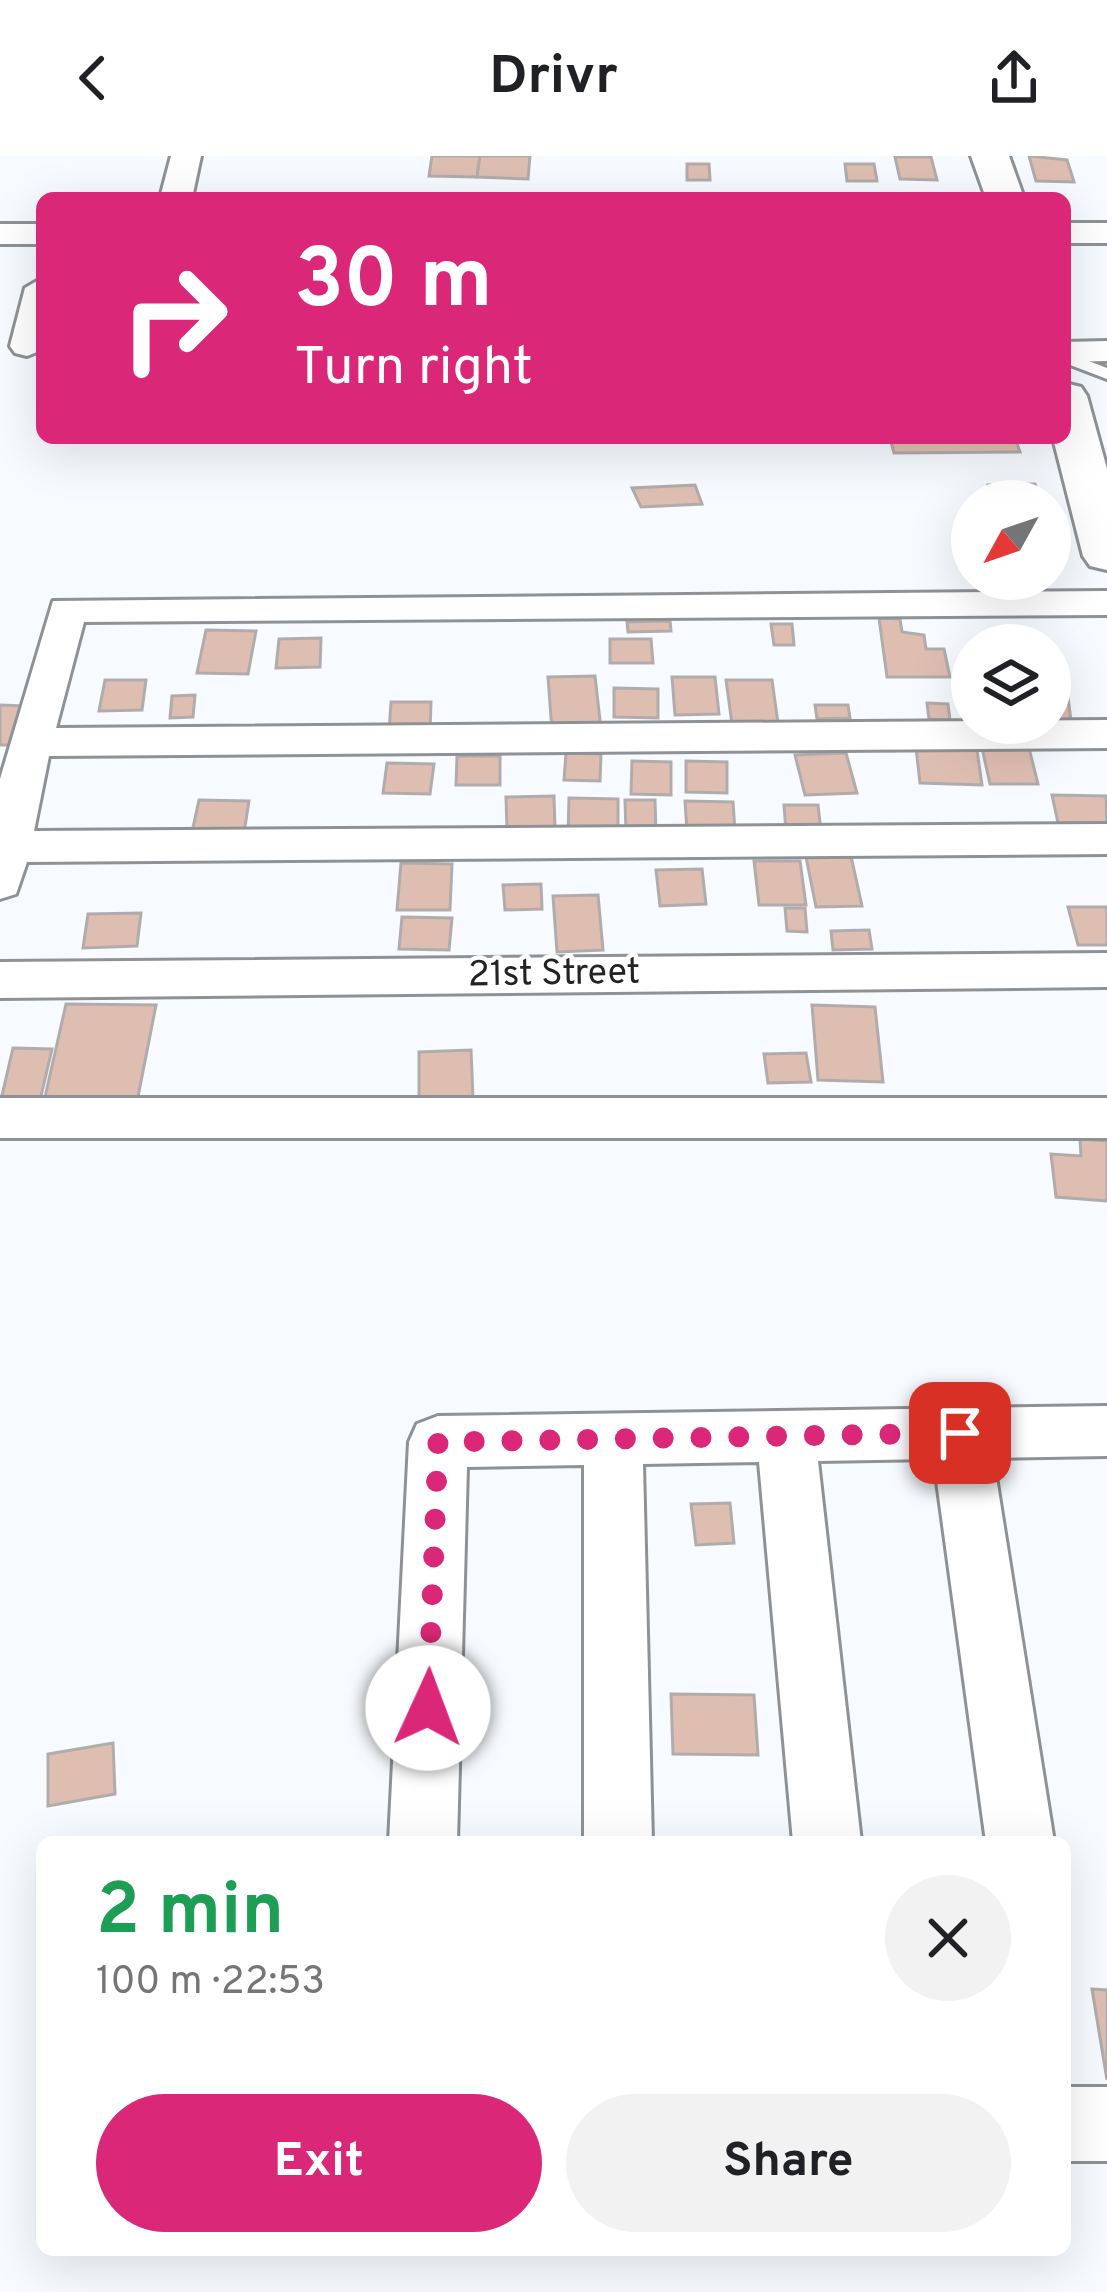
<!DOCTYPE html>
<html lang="en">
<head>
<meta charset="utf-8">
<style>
	:root { --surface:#fff; --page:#f2f2f2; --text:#202124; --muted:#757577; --accent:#db2777 }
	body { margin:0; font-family:Overpass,sans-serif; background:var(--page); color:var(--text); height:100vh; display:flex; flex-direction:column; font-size:45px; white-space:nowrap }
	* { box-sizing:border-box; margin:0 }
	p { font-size:39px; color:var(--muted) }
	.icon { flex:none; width:66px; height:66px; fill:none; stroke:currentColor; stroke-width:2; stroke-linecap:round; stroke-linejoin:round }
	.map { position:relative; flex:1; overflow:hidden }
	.sheet { position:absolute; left:36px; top:1680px; width:1035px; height:420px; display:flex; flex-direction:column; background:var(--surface); border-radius:18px; box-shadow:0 12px 48px #0002 }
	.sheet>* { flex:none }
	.guide { position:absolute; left:36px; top:36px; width:1035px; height:252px; border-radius:18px; box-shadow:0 12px 48px #0002; background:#db2777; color:#fff; overflow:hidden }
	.needle { width:78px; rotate:230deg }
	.tools { position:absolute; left:951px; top:324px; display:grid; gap:24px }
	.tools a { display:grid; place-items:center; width:120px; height:120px; border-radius:50%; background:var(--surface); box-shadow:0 12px 48px #0002; font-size:60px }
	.pin { position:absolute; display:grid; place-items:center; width:102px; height:102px; color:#fff; margin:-51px; border-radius:24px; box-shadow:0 6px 18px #0006 }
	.me { position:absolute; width:132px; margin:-66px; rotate:2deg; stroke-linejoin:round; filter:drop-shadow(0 0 9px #0008) }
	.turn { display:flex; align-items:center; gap:42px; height:252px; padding:0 60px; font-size:54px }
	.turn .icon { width:156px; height:156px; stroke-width:2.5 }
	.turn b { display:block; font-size:84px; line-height:102px }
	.round { display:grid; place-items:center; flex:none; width:126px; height:126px; border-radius:63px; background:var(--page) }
	.overview { display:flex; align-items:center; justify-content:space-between; height:204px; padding:0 60px }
	h1 { font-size:72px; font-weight:700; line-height:90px; color:#1e9e55 }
	.cta { display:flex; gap:24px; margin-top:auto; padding:24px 60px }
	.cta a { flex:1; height:138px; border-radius:72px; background:var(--accent); color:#fff; font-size:48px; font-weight:700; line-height:138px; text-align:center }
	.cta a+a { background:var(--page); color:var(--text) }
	header { display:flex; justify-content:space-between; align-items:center; height:156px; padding:0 60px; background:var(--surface); font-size:54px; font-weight:700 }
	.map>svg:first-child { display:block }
	.building { fill:#dfbeb2; stroke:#b1acab; stroke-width:3 }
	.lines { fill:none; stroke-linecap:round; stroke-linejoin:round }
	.lane-casing { stroke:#8f9295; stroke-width:6 }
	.street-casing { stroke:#8f9295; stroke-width:6 }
	.secondary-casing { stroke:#8f9295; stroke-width:6 }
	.lane { fill:#fff; fill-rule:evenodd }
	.street { fill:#fff; fill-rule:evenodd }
	.secondary { fill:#fff; fill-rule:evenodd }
	.route { stroke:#db2777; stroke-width:21; stroke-dasharray:0 37.8 }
	.labels { text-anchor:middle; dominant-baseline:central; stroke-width:9; stroke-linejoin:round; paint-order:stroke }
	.street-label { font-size:36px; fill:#222325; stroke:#fff }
</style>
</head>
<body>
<header><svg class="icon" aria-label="back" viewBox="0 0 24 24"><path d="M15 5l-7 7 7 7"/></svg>Drivr<svg class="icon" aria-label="share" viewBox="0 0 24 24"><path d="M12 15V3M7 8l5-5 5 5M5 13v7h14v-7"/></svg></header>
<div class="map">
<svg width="1107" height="2136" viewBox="0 0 1107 2136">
	<rect width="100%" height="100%" fill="#f7fafe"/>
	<g class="building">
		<polygon points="432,0 480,0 477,21 429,20"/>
		<polygon points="480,0 530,0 528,23 477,21"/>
		<polygon points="1029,0 1067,4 1074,26 1036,25"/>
		<polygon points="895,1 931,1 937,24 900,23"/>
		<polygon points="687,8 709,8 710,24 687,24"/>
		<polygon points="845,8 874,8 877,25 847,25"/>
		<polygon points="890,282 1015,282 1020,296 894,297"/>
		<polygon points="1035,328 1041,345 993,345 988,329"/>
		<polygon points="695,329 702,348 641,351 632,332"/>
		<polygon points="879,462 900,463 902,476 924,479 926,493 944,493 950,521 887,521"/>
		<polygon points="670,465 671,475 628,476 627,466"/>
		<polygon points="771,468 792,468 794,489 774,489"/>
		<polygon points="206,474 256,475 248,518 197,517"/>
		<polygon points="321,482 320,511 276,512 279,483"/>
		<polygon points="610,483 651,483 653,507 610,507"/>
		<polygon points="595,520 601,573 552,575 548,521"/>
		<polygon points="672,521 715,521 719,558 675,559"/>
		<polygon points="105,524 146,524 142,554 99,555"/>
		<polygon points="726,524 772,524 778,567 732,568"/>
		<polygon points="614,532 658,533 658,562 614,561"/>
		<polygon points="1050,532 1067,533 1071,565 1050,564"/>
		<polygon points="195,539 193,561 170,562 172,540"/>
		<polygon points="391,546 431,546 430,576 389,577"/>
		<polygon points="927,547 948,548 950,564 929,563"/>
		<polygon points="0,549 24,550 11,589 0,589"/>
		<polygon points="815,549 848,549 850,562 817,563"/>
		<polygon points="916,592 977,594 982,629 920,627"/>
		<polygon points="982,592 1029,592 1038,628 990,628"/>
		<polygon points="566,597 601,598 600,625 564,624"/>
		<polygon points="846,597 857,637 805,639 795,599"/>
		<polygon points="457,600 500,600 500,629 456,629"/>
		<polygon points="632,605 671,606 671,639 631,638"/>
		<polygon points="686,605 727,606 727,637 686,636"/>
		<polygon points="387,607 434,608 430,638 383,637"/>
		<polygon points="1052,639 1106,640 1107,677 1060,676"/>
		<polygon points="554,640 555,673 507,674 506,641"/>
		<polygon points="569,642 618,643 618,679 568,679"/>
		<polygon points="199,644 249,645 244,677 192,676"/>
		<polygon points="625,644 655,644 656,677 626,677"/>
		<polygon points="685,645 733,646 735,676 687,675"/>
		<polygon points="784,649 818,649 821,675 786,675"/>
		<polygon points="851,700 862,750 816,751 806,701"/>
		<polygon points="754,705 800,705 806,749 759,749"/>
		<polygon points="401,707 452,708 450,754 397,754"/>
		<polygon points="702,713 706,748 660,750 656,714"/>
		<polygon points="541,728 542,753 505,754 503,729"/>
		<polygon points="598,739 603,794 557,796 553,740"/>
		<polygon points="1068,751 1107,751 1107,789 1078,789"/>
		<polygon points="785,752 805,752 807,776 787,775"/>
		<polygon points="141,757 137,790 83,792 88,758"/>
		<polygon points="402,761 452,762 449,794 399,793"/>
		<polygon points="869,774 872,793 833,794 831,775"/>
		<polygon points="66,848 156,849 136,951 43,950"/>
		<polygon points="812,849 875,851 883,926 818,924"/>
		<polygon points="13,892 52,893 39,949 0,948"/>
		<polygon points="471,894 473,942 419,944 419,896"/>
		<polygon points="806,897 811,926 768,927 764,898"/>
		<polygon points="1080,983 1107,985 1107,1045 1056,1041 1051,998 1081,1000"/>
		<polygon points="730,1347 734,1387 696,1389 691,1348"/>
		<polygon points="671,1538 754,1539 758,1599 673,1598"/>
		<polygon points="113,1587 115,1638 48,1650 48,1598"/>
		<polygon points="1092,1833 1107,1834 1107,1924"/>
	</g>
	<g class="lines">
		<g class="lane-casing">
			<polygon id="lane" points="1065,196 1107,212 1107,223 1065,207"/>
		</g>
		<g class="street-casing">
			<g id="street">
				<polygon points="171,0 201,0 192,42 160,42"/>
				<rect x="1065" y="67" width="42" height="20"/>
				<rect x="0" y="68" width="42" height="20"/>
				<polygon points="42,122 42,194 27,200 15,197 10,190 25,132"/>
				<polygon points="1107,185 1107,205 1065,206 1065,186"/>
				<polygon points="1107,435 1107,459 84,466 56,572 1107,564 1107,592 49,600 34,675 1107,668 1107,698 27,706 16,738 0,743 0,623 53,445"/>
				<polygon points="1107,797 1107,831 0,842 0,806"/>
				<rect x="0" y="942" width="1107" height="40"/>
				<polygon points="1107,1250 1107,1300 993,1302 1054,1686 986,1686 934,1303 818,1305 861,1686 793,1686 759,1306 643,1308 652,1686 584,1686 584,1309 467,1311 457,1686 389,1686 409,1286 417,1268 438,1260"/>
				<rect x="1065" y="1931" width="42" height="74"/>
			</g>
		</g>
		<g class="secondary-casing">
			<g id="secondary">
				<polygon points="971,0 1009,0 1024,42 986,42"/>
				<polygon points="1065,227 1081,231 1087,240 1107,313 1107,414 1090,410 1083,400 1053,282 1065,282"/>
			</g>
		</g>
		<use href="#lane" class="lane"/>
		<use href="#street" class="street"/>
		<use href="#secondary" class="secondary"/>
	</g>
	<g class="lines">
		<polyline class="route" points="428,1552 438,1286 960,1277"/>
	</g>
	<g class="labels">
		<g class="street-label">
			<text transform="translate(554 819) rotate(-1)">21st Street</text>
		</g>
	</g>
</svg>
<div class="tools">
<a><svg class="needle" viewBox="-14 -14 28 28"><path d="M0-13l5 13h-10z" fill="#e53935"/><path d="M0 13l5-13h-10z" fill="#757577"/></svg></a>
<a><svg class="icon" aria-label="layers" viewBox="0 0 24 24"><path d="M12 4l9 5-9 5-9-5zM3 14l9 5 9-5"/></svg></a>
</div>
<div class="pin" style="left:960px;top:1277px;background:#d93025"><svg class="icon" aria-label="arrive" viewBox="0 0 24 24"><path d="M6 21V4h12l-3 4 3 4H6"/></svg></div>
<svg class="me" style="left:428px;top:1552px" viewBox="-20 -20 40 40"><circle r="19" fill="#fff"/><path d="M0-13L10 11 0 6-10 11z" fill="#db2777"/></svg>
<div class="guide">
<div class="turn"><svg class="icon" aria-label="right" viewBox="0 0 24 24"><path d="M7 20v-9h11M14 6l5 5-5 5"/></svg><div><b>30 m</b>Turn right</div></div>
</div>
<section class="sheet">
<div class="overview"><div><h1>2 min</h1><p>100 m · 22:53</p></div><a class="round"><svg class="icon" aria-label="close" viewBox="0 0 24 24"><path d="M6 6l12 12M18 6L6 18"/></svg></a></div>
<div class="cta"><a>Exit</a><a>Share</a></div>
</section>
</div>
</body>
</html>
